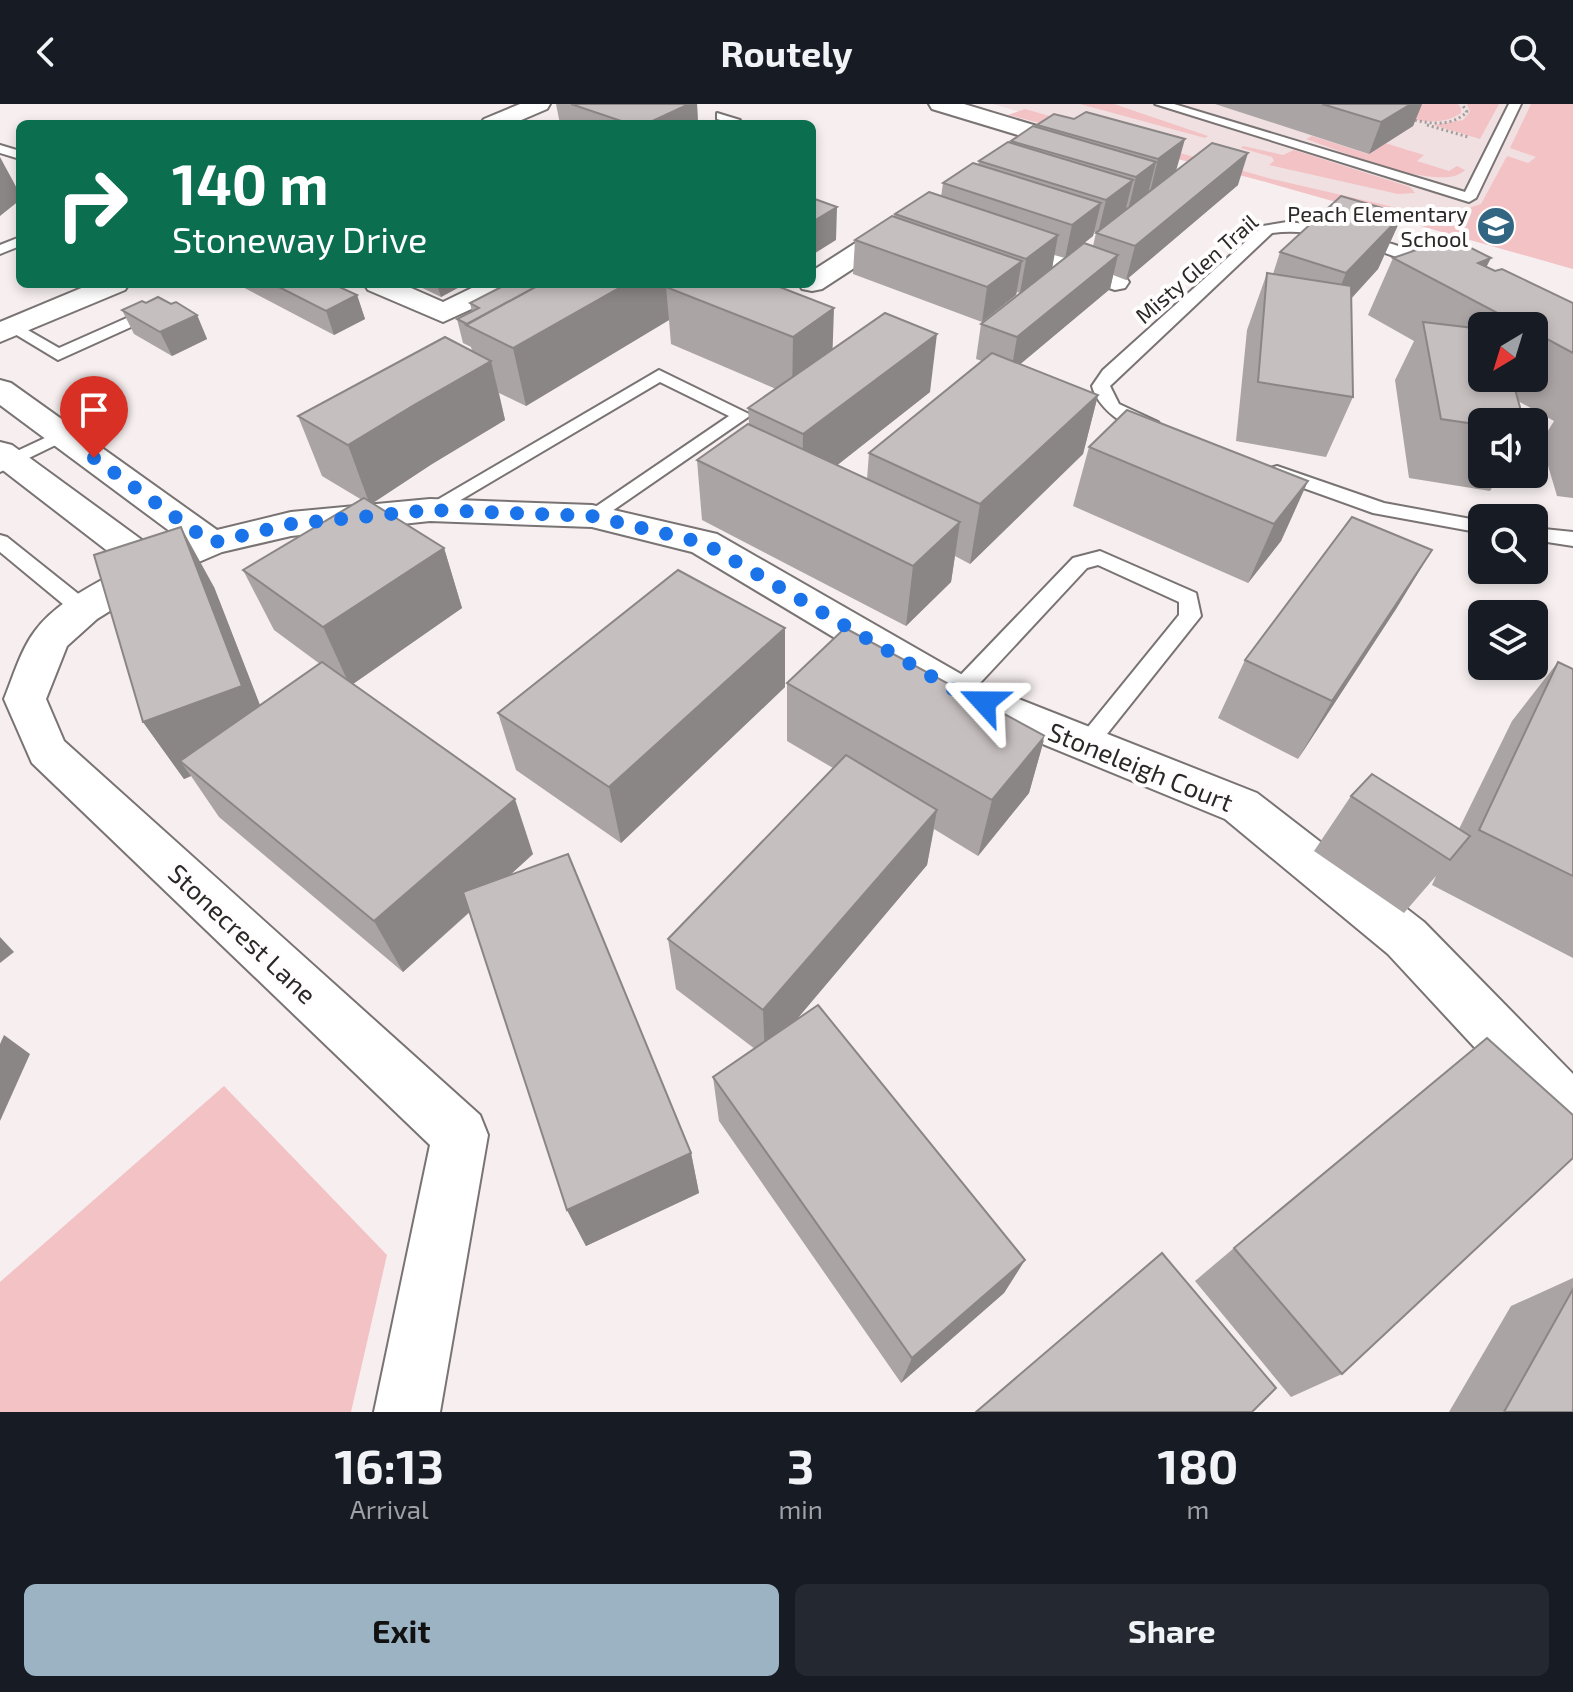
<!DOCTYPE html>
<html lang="en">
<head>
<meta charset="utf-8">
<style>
	:root { --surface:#171b24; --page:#242831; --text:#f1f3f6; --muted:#9ea1a6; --accent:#9bb3c2 }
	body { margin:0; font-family:"Exo 2",sans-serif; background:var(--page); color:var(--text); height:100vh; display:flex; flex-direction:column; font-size:30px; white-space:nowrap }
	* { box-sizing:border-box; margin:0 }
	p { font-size:26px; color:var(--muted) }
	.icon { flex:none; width:44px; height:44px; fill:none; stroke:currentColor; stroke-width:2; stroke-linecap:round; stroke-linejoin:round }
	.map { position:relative; height:1308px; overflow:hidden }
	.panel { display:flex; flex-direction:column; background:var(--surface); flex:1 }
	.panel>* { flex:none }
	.hud { position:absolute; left:16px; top:16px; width:800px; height:168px; border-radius:12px; box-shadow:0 4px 12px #0003; background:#0b6e4f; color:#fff; overflow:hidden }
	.needle { width:52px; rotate:218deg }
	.fabs { position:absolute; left:1468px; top:208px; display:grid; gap:16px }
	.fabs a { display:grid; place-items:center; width:80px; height:80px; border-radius:12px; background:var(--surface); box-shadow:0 4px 12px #0003; font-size:40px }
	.pin { position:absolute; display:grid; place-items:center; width:68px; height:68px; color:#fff; margin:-82px -34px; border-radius:50% 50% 50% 0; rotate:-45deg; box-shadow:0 0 8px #0007 }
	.pin .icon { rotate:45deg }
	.me { position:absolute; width:88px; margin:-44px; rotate:294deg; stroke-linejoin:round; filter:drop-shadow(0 0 6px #0008) }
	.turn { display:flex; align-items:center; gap:28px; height:168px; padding:0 24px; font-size:36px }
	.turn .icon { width:104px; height:104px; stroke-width:2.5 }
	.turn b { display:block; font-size:56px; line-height:68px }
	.eta { display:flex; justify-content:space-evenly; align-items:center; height:136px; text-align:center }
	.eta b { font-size:48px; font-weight:700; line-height:56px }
	.button { display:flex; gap:16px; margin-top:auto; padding:16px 24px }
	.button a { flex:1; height:92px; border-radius:12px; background:var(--accent); color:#111; font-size:32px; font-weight:700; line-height:92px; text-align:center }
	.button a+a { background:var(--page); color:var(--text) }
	header { display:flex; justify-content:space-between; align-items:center; height:104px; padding:0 24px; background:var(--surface); font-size:36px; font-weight:700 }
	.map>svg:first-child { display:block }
	.built { fill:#f0e0e1 }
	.green { fill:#f3c2c5 }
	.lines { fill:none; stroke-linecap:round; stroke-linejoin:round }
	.service-casing { stroke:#797373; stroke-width:4 }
	.minor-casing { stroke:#797373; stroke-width:4 }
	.tertiary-casing { stroke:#797373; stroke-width:4 }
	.path { stroke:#a29c9c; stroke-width:3; stroke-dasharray:2 3; stroke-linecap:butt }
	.service { fill:#fff; fill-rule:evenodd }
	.minor { fill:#fff; fill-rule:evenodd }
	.tertiary { fill:#fff; fill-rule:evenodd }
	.wall { fill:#aaa4a4; fill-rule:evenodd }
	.shaded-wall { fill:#8b8686 }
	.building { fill:#c6bfbf; stroke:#8b8686; stroke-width:2 }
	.route { stroke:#1a73e8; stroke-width:14; stroke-dasharray:0 25.2 }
	.labels { text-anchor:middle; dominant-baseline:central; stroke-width:8; stroke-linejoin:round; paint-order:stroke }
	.far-poi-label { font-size:22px; fill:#2b2828; stroke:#fffdfd; text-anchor:end }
	.far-street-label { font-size:22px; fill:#2b2828; stroke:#fffdfd }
	.street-label { font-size:26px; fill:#2b2828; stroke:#fffdfd }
</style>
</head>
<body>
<header><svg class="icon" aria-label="back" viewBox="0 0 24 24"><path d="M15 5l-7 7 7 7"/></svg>Routely<svg class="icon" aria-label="search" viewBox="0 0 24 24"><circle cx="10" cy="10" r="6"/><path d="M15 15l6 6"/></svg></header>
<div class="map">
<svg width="1573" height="1308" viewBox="0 0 1573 1308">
	<rect width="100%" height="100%" fill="#f6eeef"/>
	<polygon class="built" points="993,0 1573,0 1573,165 1266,78"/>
	<g class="green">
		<polygon points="1080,0 1114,0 1208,32 1205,34"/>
		<path d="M1372,0H1458L1461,4V9C1439,26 1393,14 1372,0Z"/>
		<polygon points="1467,0 1499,0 1480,35 1433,21 1463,16 1470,8"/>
		<polygon points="1531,0 1573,0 1573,165 1266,78 1008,11 1025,5 1268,74 1402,105 1449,110 1481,100 1507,52 1528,59 1536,53 1510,44"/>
		<path d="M1312,32L1368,50L1385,39L1424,51L1417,57L1449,67L1457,62L1465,66C1443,91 1336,45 1306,35Z"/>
		<polygon points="1243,42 1283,51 1294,46 1410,83 1415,89 1398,90 1269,61 1274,57 1272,53 1241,44"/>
		<polygon points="224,982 387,1151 351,1308 0,1308 0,1178"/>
	</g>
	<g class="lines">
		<g class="service-casing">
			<g id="service">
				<polygon points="1155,0 1174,0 1465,88 1509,0 1521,0 1476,94 1469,98"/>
				<polygon points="717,9 740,16 737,20 725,20 726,18 717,15"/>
				<polygon points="0,41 20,47 20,55 0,49"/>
				<path d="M1287,118C1317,120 1416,141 1438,160L1435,163H1425C1376,147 1325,122 1272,129L1110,282L1119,300L1158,318L1161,322L1158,326C1133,332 1098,306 1092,282L1103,266L1263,122Z"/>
				<polygon points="20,133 20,142 0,150 0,141"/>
				<polygon points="156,201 162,203 162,209 58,256 5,224 13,219 19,221 59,244"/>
				<polygon points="659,266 751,311 599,416 585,416 582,412 729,312 660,278 437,410 430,412 420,406"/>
				<polygon points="62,326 71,331 68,335 0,368 0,355"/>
				<polygon points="1277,362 1384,399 1482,417 1482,429 1373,409 1270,372 1268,368 1270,364"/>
				<polygon points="1534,424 1573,428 1573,442 1534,436"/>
				<polygon points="0,431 7,433 91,500 94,505 91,510 75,510 0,448"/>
				<polygon points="1100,447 1196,489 1201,512 1095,645 1087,648 1079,645 1075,639 1179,511 1179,498 1098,461 1087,464 966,594 958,596 950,594 947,588 950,582 1073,454"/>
			</g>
		</g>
		<g class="minor-casing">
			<g id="minor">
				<polygon points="929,0 964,0 1057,28 1061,33 1057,38 1041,38 932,5"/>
				<polygon points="905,111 914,113 918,119 914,125 822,185 812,187 802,185 799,180 812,180 812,167 896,113"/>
				<polygon points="996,129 1125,172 1129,178 1125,184 1115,186 986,143 983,137 986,131"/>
				<polygon points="364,180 402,180 443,198 480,180 517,180 513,186 443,218 368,186"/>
				<path d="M0,276L11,279L217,426L291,408L430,395L592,401L717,430L973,577L1257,689L1424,818L1573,970V1036L1553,1028L1388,850L1225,715L943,599L692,448L592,423L430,417L291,432L222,448L166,472L97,515L67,542L46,595L64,637L480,1011L488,1031L440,1308H374L430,1041L32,659L4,595C13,573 21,545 35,527C57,497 96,480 127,462L0,364V338L12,341L157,447L183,437L0,301Z"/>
			</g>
		</g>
		<g class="tertiary-casing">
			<g id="tertiary">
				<polygon points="520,0 550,0 547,5 512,20 480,20 484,15"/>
				<polygon points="91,180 129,180 125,186 0,238 0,218"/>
			</g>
		</g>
		<g class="path">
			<path d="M1410,15C1430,20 1451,23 1467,8L1462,0"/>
			<polyline points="1427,21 1468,33"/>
		</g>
		<use href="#service" class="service"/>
		<use href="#minor" class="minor"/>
		<use href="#tertiary" class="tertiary"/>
	</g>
	<g class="wall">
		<polygon points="556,0 697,0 698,20 560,20"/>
		<polygon points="1215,0 1422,0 1413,22 1369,50"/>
		<polygon points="1086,8 1176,66 1238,81 1126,176 1113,171 1110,185 1020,260 1098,291 1083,350 970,460 955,452 951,478 906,522 702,416 697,356 749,320 748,304 776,285 671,240 669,216 526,302 499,289 505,316 432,360 372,399 444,444 462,504 353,580 533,750 510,771 691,1049 699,1089 586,1142 567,1106 470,808 403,868 219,713 191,672 184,675 143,618 214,483 260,601 320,560 274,526 243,466 362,396 322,372 298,312 472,247 471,243 463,239 457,215 472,208 470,199 507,180 772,180 833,246 930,288 837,361 867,375 869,349 982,257 976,255 981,220 1093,142 1096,129 1094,128 1093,132 1065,154 1054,151 1052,165 1020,189 1017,188 1016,191 982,218 853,170 855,136 894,113 895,110 941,93 943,79 978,61 979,57 1010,39 1011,37 1036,24 1037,21 1074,15"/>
		<polygon points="1403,110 1378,165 1351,195 1353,293 1326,353 1236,337 1247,226 1267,169 1273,170 1280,148"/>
		<path d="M1393,154L1487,163L1573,199V394L1557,392L1541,338L1554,317L1518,297L1482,318V370H1500L1490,387L1409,374L1395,276L1414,237L1368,211ZM1482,222H1534V274H1482Z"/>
		<polygon points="237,180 333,180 357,191 365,215 334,231"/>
		<polygon points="414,180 465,180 441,193"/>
		<polygon points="146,199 171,200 197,211 207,235 172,252 134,230 122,206"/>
		<polygon points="1089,343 1308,377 1281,437 1248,479 1073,402"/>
		<polygon points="1432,446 1396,505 1298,655 1218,614 1245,556"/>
		<polygon points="785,524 785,583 621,739 516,666 498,609"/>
		<polygon points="1558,558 1573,565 1573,854 1432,781 1436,772 1404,809 1314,747 1351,692 1459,725 1512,617"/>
		<polygon points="787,579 1045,632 1029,689 978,752 934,725 927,761 795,917 1025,1156 1004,1189 901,1279 719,1017 713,973 755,945 676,885 668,835 833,664 787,637"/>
		<polygon points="1234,1144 1342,1270 1291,1293 1195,1177"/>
		<polygon points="1573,1174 1573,1308 1449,1308 1511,1202"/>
	</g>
	<g class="shaded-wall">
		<polygon points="689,0 697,0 698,20 646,20"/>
		<polygon points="1411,0 1422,0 1413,22 1369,50 1381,18"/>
		<polygon points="1185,35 1176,67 1150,88 1158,55"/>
		<polygon points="1248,49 1238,81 1126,176 1135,142"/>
		<polygon points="0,53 20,90 20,96 0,112"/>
		<polygon points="1156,58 1148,90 1128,106 1136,73"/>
		<polygon points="1133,76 1125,108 1098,129 1106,96"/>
		<polygon points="1101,99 1093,132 1065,154 1072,121"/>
		<polygon points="837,103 836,136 812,151 812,118"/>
		<polygon points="1403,110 1378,165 1322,226 1346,169"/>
		<polygon points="1058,131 1052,165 1020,189 1026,155"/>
		<polygon points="1118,151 1110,185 1011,268 1017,233"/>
		<polygon points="1491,154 1470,195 1478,159"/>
		<polygon points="1022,157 1016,191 982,218 987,183"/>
		<polygon points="437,180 465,180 441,193"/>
		<polygon points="626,180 672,180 666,183 669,216 526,302 513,244"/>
		<polygon points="357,191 365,215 334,231 326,207"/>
		<polygon points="834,204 832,262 792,292 793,233"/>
		<polygon points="197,211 207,235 172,252 160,228"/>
		<polygon points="937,230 930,288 802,389 803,330"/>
		<polygon points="491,257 505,316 432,360 370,401 348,341 414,301"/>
		<polygon points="1098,291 1083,350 970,460 980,400"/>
		<polygon points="1308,377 1281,437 1248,479 1274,420"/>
		<polygon points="960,418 951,478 906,522 913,462"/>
		<polygon points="181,423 214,483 275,640 180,657 191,672 184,675 143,618"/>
		<polygon points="444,444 462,504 350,582 323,523"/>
		<polygon points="1432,446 1396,505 1298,655 1332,597"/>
		<polygon points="785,524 785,583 621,739 609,683"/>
		<polygon points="1045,632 1029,689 978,752 992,696"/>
		<polygon points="515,695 533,750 403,868 374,817"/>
		<polygon points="937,706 927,761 765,953 763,906"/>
		<polygon points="0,833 14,848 0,859"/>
		<polygon points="4,931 30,950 0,1017 0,940"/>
		<polygon points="691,1049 699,1089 586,1142 567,1106"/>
		<polygon points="1025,1156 1004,1189 901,1279 912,1254"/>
	</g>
	<g class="building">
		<polygon points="571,0 689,0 646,20 630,20"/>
		<polygon points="1322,0 1411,0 1381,18"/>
		<polygon points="1086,8 1185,35 1158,55 1037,21 1054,10 1074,15"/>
		<polygon points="1033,22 1156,58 1136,73 1011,37"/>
		<polygon points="1008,38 1133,76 1106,96 979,57"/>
		<polygon points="1212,39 1248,49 1135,142 1096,129"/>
		<polygon points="973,59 1101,99 1072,121 943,79"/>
		<polygon points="929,88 1058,131 1026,155 895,110"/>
		<polygon points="1341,92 1403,110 1346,169 1280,148"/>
		<polygon points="812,94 837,103 812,118"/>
		<polygon points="892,112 1022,157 987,183 855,136"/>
		<polygon points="1451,134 1491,154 1478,159 1495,167 1502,165 1573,199 1573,249 1534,228 1534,222 1522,222 1393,154"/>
		<polygon points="1084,139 1118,151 1017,233 981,220"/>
		<polygon points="1267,169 1351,182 1353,293 1258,278"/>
		<polygon points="273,180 333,180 357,191 326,207"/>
		<polygon points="507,180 541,180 467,220 457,215 479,204 470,199"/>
		<polygon points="541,180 626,180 513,244 466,221"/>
		<polygon points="671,180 772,180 834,204 793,233 666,183"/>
		<polygon points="158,193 171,200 176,198 197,211 160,228 122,206 142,197 146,199"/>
		<polygon points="885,209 937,230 803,330 748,304"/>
		<polygon points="1423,218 1482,225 1482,274 1512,274 1524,318 1482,318 1482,321 1441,315"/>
		<polygon points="445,233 491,257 414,301 348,341 298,312"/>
		<polygon points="992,249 1098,291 980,400 869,349"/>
		<polygon points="1127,306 1308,377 1274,420 1089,343"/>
		<polygon points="748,320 960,418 913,462 697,356"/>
		<polygon points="364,394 444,444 323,523 243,466"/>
		<polygon points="1352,413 1432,446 1332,597 1245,556"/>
		<polygon points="181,423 242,582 143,618 94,451"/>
		<polygon points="678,466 785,524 609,683 498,609"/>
		<polygon points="845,524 1045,632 992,696 787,579"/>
		<polygon points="322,558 515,695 374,817 180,657"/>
		<polygon points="1558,558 1573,565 1573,772 1479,726"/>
		<polygon points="846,651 937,706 763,906 668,835"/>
		<polygon points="1372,670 1470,732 1450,756 1351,692"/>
		<polygon points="568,750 691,1049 567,1106 463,788"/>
		<polygon points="818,901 1025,1156 912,1254 713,973"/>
		<polygon points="1487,934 1573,1011 1573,1054 1342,1270 1234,1144"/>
		<polygon points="1162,1149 1276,1284 1252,1308 976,1308"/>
		<polygon points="1573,1185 1573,1308 1504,1308"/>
	</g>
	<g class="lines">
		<polyline class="route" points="94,354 211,439 291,420 430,406 592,412 704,439 958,588 984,598"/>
	</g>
	<defs>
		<g id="school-disc" transform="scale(2)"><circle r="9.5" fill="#316582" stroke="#fffdfd"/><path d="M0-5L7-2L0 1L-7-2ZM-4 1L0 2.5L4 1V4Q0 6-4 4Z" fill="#fff"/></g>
	</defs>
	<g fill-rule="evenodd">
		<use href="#school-disc" x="1496" y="122"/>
	</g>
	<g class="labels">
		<g class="far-poi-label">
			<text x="1468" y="109">Peach Elementary<tspan x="1468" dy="25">School</tspan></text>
		</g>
		<g class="far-street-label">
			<text transform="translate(1196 164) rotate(-41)">Misty Glen Trail</text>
		</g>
		<g class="street-label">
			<text transform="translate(1141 662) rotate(22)">Stoneleigh Court</text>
			<text transform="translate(243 829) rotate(43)">Stonecrest Lane</text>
		</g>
	</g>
</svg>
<div class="fabs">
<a><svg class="needle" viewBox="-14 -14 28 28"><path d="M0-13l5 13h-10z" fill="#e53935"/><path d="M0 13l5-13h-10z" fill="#9ea1a6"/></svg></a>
<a><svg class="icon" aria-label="sound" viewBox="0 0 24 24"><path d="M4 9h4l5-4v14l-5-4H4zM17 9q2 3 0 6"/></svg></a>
<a><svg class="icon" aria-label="search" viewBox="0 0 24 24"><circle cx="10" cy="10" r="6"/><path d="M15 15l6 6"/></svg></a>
<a><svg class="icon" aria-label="layers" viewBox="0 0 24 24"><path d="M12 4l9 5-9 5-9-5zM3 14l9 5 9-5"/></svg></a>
</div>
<div class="pin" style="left:94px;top:354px;background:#d93025"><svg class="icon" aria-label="arrive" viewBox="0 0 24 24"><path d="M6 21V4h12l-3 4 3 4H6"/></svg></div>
<svg class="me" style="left:984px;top:598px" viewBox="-20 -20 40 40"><path d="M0-17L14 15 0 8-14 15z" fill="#1a73e8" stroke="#fff" stroke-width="4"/></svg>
<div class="hud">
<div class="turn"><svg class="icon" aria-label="right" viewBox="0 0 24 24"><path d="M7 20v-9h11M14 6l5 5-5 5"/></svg><div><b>140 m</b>Stoneway Drive</div></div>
</div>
</div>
<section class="panel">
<div class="eta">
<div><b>16:13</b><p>Arrival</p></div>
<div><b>3</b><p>min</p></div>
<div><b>180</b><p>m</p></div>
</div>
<div class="button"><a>Exit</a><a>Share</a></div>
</section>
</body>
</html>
